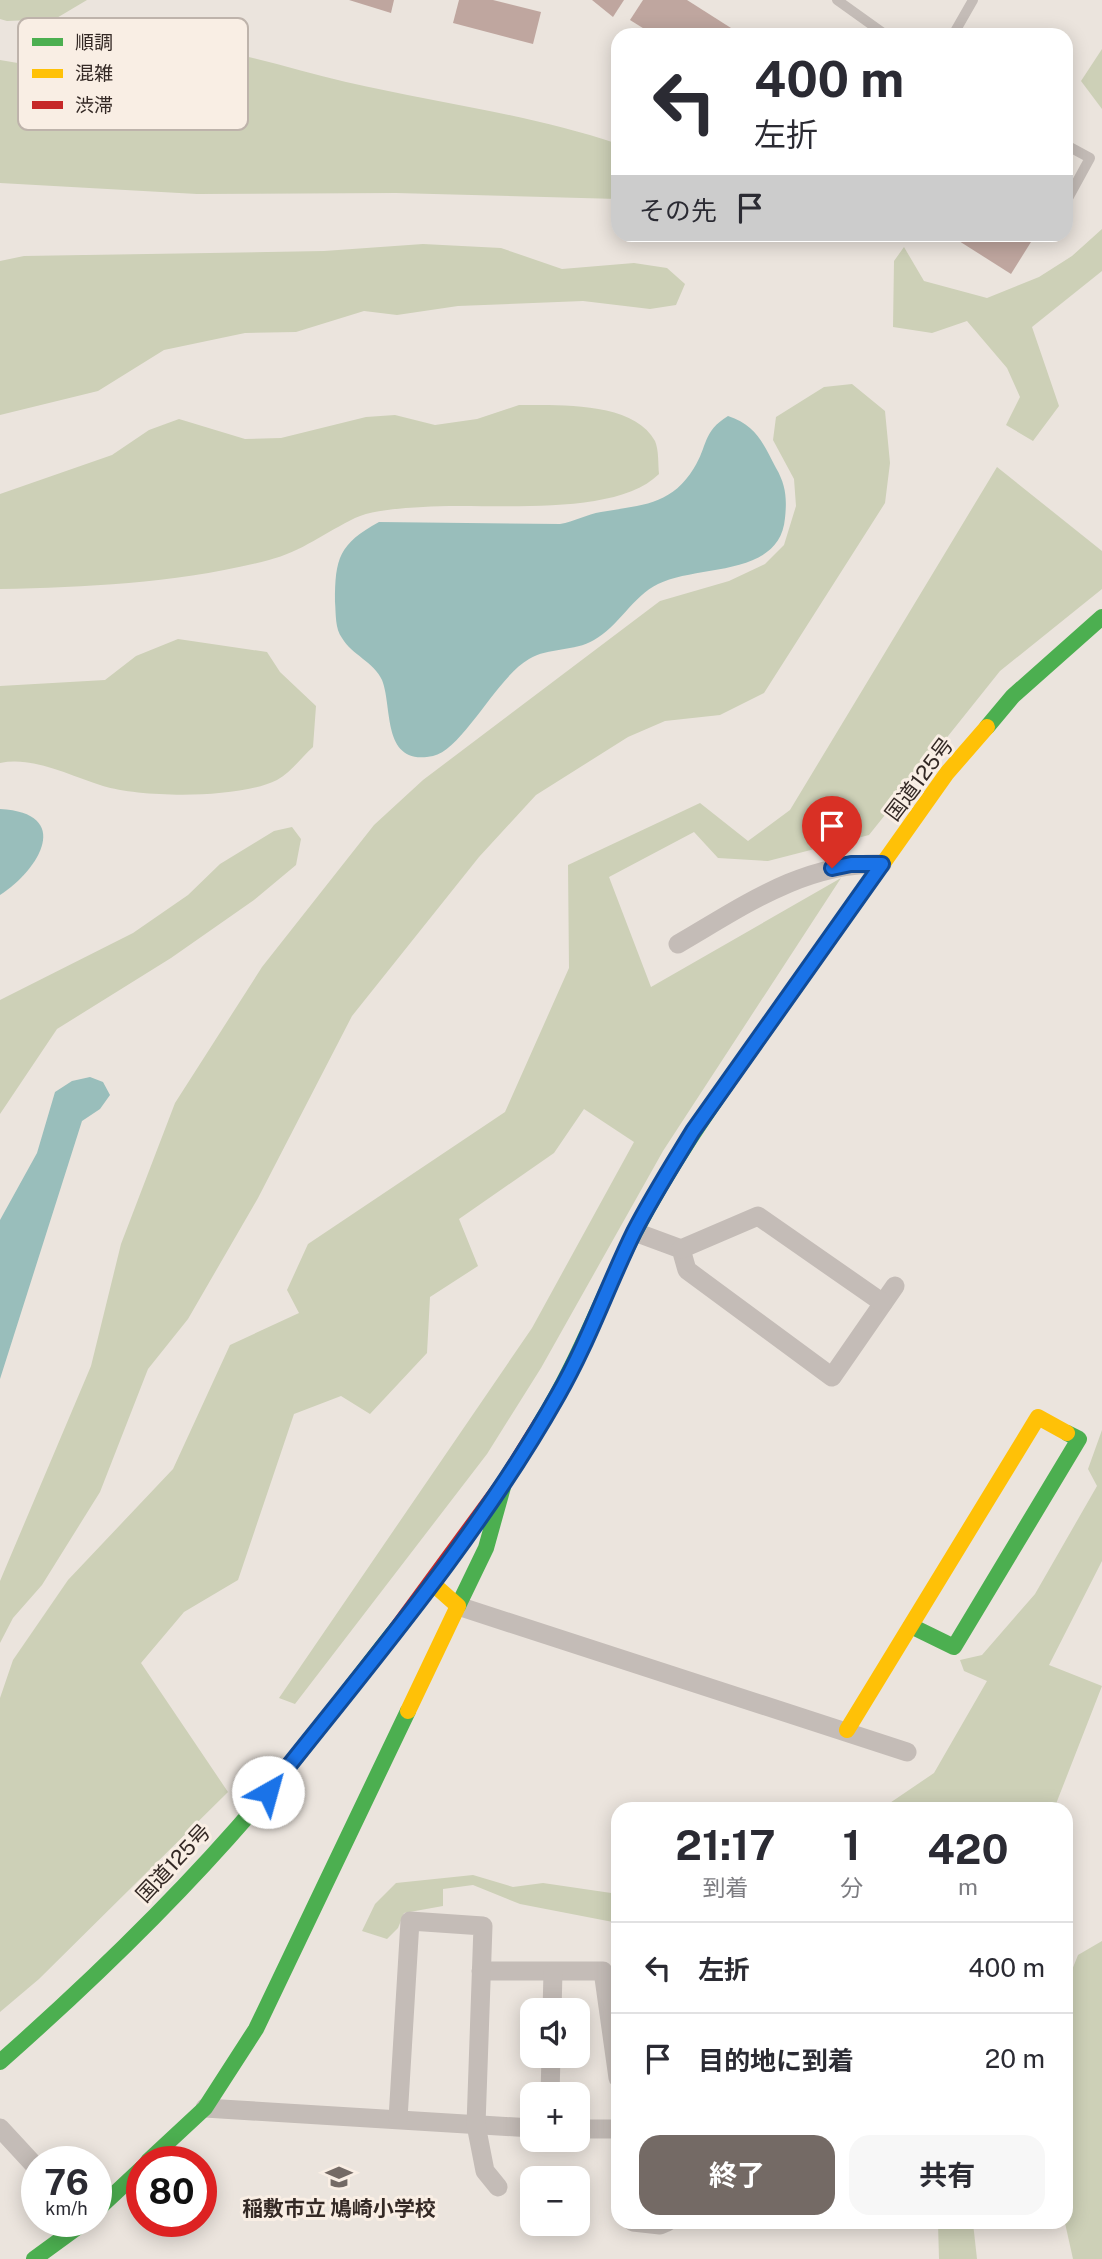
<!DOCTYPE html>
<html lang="ja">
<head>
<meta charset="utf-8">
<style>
	:root { --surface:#fff; --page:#f7f7f7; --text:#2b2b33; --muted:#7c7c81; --line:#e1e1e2; --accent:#746a65 }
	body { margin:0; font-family:"Public Sans","Noto Sans JP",sans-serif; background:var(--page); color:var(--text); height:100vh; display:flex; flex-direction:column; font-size:26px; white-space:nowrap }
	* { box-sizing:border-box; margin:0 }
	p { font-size:23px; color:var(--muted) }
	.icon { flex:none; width:38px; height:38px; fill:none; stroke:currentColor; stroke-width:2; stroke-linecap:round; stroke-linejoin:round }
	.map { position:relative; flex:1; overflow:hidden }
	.sheet { position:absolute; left:611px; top:1802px; width:462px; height:427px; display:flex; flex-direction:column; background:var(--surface); border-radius:21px; box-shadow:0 4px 18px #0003 }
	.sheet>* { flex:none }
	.guide { position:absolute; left:611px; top:28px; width:462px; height:214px; border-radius:21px; box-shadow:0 4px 18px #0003; background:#fff; color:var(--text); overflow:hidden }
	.tools { position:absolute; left:520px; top:1998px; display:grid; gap:14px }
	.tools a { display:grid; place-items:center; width:70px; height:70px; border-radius:14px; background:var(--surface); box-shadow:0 4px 18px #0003; font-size:35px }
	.speed { position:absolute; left:21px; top:2146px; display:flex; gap:14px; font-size:35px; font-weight:700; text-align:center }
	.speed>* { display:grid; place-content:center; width:91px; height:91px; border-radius:50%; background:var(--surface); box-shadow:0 4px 18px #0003; line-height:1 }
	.speed small { font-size:18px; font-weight:400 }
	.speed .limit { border:10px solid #d22; background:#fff; color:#111 }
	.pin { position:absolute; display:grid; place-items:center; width:60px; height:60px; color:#fff; margin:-72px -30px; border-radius:50% 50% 50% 0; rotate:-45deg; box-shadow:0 0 7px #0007 }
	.pin .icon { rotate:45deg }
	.me { position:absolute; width:77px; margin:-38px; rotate:38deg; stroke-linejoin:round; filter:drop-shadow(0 0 5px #0008) }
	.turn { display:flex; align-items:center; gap:24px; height:147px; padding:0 28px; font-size:32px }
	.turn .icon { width:91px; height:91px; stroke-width:2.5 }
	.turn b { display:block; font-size:49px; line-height:60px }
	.then { display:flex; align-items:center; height:66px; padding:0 28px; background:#0003; gap:14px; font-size:26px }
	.eta { display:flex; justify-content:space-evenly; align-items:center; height:119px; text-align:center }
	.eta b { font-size:42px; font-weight:700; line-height:49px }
	.primary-button { display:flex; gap:14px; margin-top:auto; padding:14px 28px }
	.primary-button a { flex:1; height:80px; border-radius:21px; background:var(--accent); color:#fff; font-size:28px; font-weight:700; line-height:80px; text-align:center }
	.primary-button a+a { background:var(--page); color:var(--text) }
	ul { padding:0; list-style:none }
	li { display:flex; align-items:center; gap:21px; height:91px; padding:0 28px; border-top:2px solid var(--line) }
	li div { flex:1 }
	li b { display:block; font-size:26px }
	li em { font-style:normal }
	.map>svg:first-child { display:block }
	.green { fill:#cdd0b7 }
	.water { fill:#99bebb }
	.building { fill:#bfa69f }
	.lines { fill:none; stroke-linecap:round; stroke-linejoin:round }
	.lane { stroke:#c4bcb7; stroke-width:10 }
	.street { stroke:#c4bcb7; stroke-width:19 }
	.fast { stroke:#4caf50; stroke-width:16 }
	.slow { stroke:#ffc107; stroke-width:16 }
	.jam { stroke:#c62828; stroke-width:16 }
	.route-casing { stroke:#114b97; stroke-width:18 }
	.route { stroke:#1a73e8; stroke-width:12 }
	.labels { text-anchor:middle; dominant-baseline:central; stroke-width:6; stroke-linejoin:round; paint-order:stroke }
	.street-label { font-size:21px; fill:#342925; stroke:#f9eee4 }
	.poi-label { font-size:21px; font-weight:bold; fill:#342925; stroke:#f9eee4 }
	.key { fill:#f9eee4; stroke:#beb3ab; stroke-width:2 }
	.key-label { font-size:19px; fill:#342925 }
</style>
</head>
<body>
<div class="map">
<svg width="1102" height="2259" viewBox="0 0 1102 2259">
	<rect width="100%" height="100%" fill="#ebe4dd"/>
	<g class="green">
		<polygon points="0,0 87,0 55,19 7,21 0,19"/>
		<path d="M189,48C243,51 293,70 346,82C437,103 529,114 618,144V199L396,193L197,194L0,183V60L77,73Z"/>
		<polygon points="1102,49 1102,109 1081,81"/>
		<polygon points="1102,229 1102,271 1032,327 1059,406 1033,441 1006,425 1020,397 1007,368 967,321 932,333 893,327 894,261 904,247 924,281 987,298 1039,277 1072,256"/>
		<polygon points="423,244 501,248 562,269 634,263 667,268 685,284 676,305 650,309 583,301 458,306 397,315 364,311 296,332 245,333 164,350 98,391 0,415 0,261 24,256 324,251"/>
		<polygon points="852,384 885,411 890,463 885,503 764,693 720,715 665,721 628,737 536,795 479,857 352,1016 258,1198 188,1319 148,1369 100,1492 42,1585 13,1618 0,1643 0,1581 91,1366 121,1244 175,1103 262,967 374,825 423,780 660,601 729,581 765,564 784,545 796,506 794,479 773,440 776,417 824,387"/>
		<path d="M519,405C557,405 634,401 655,441C659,450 658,465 659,474C614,519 484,502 423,507C403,508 372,510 355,518C326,532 301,552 269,560C180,583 91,587 0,589V494L112,455L149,430L179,419L245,439L281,438L366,417L395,415L435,425L477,419Z"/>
		<polygon points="997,467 1102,551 1102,589 1000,671 869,835 768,861 718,858 694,832 609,877 651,987 841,878 663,1151 541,1368 487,1454 295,1704 279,1698 532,1328 634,1142 584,1109 554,1153 459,1219 478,1266 430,1297 427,1353 370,1414 341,1396 294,1414 238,1580 184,1612 141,1663 228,1792 39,1979 0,2012 0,1698 13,1660 68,1580 173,1469 230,1345 299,1313 287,1290 308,1244 505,1112 569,968 568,865 700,803 748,841 790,810"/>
		<path d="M178,639L267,652L280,672L316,706L313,747C302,757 290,773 277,780C239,799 143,798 103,786C70,776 34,756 0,763V686L105,680L136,656Z"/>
		<polygon points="292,827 301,839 296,865 254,900 171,958 57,1029 0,1114 0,1000 133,933 188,895 220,864 274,831"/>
		<polygon points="1102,1430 1102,1561 1049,1665 1102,1686 1054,1809 881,1809 934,1773 987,1681 964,1671 960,1660 982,1655 1035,1594 1097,1486 1088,1469"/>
		<polygon points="473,1875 513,1887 543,1883 618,1894 618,1923 520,1904 473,1885 443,1889 443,1906 404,1913 398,1928 387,1939 362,1931 375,1904 396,1883"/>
		<polygon points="1102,1941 1102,2259 1073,2259 1065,2223 1066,1985 1078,1955"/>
		<polygon points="938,2223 973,2223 977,2259 939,2259"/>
	</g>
	<g class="water">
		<path d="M728,416C756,425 763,443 776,468C786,485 787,499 785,518C780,578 697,564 658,584C633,596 618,627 594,640C574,652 549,647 529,659C497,677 463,749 433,756C381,767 393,707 382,680C374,662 352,655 342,638C335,629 336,614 335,602C335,558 339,544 379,522L560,524C574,522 587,514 601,512C640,505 671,506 694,468C708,446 702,432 728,416Z"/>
		<path d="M0,809C73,813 40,869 0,895Z"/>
		<polygon points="90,1077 103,1082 110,1095 100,1109 82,1121 0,1379 0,1220 37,1153 55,1092 72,1081"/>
	</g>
	<g class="building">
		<polygon points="349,0 394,0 391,13"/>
		<polygon points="459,0 493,0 541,12 533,44 453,23"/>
		<polygon points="592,0 624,0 613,17"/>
		<polygon points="643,0 687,0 742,35 654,35 630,20"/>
		<polygon points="935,234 953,234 948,242"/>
		<polygon points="963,234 1036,234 1011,274 959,241"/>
	</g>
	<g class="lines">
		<g class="lane">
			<polyline points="837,0 886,35"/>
			<polyline points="953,35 973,0"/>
			<polyline points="1066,145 1090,158 1067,200"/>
		</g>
		<g class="street">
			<path d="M678,944C742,907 804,862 882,864"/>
			<polyline points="635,1232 681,1249 687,1270 832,1377 895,1286"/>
			<polyline points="681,1249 758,1216 883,1303"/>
			<polyline points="458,1606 907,1752"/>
			<polyline points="481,1971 603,1971 618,2078"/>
			<polyline points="552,2011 553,1972"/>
			<polyline points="550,2095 551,2056"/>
			<polyline points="205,2108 532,2128"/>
			<polyline points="398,2119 410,1921 483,1926 476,2125 485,2171 498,2187"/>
			<polyline points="0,2128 37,2168"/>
			<polyline points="578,2129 618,2129"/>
			<polyline points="633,2222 660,2225 667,2222"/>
		</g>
		<g class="fast">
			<polyline points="987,727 1013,696 1102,617"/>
			<path d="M540,1424C578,1363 602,1296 635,1232C669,1167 710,1107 753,1047"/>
			<polyline points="458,1606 486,1548 503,1487"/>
			<polyline points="911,1626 954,1647 1079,1439 1067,1433"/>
			<path d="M0,2062C95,1978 188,1888 269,1791C313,1738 354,1682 397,1628"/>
			<polyline points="148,2161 205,2108 256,2029 408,1711"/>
			<polyline points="96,2211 142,2168"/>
			<polyline points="34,2259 86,2221"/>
		</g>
		<g class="slow">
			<polyline points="753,1047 947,773 987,727"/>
			<polyline points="408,1711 458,1606 432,1583"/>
			<polyline points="847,1730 1038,1417 1067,1433"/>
		</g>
		<polyline class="jam" points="397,1628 504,1482 540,1424"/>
	</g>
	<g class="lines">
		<g class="route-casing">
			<path id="route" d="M268,1792C369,1664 478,1537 558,1395C588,1343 608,1285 634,1232C652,1197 673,1164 693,1131L882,864H851L832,868"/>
		</g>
		<use href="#route" class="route"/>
	</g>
	<defs>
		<g id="school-bare" transform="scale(2.1)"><path d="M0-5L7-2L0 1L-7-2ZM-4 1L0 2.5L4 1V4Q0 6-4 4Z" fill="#746a65" stroke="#f9eee4" stroke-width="2.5" paint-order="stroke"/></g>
	</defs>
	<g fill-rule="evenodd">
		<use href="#school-bare" x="339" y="2177"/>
	</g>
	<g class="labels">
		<g class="street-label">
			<text transform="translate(919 779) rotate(-53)">国道125号</text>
			<text transform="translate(173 1863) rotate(-47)">国道125号</text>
		</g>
		<g class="poi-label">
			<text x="339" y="2208">稲敷市立 鳩崎小学校</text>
		</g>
	</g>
	<rect x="18" y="18" width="230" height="112" rx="10" class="key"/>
	<rect x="32" y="38" width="31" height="8" fill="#4caf50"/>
	<rect x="32" y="69" width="31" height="9" fill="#ffc107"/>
	<rect x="32" y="101" width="31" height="8" fill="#c62828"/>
	<g class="key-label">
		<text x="75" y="49">順調</text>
		<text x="75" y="80">混雑</text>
		<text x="75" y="112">渋滞</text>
	</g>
</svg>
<div class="tools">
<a><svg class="icon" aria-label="sound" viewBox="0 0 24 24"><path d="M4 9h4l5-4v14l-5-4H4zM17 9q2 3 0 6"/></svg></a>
<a>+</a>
<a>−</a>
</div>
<div class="speed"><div>76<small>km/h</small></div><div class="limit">80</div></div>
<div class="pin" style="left:832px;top:868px;background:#d93025"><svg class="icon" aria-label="arrive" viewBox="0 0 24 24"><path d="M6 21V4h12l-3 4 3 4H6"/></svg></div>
<svg class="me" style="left:268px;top:1792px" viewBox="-20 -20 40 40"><circle r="19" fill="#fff"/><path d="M0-13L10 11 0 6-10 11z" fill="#1a73e8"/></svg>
<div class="guide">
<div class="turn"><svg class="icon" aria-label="left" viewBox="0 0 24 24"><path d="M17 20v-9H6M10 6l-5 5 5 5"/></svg><div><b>400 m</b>左折</div></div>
<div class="then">その先<svg class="icon" aria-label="arrive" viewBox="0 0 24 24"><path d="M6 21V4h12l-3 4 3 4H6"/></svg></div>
</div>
<section class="sheet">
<div class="eta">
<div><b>21:17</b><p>到着</p></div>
<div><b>1</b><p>分</p></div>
<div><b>420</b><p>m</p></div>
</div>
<ul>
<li><svg class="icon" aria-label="left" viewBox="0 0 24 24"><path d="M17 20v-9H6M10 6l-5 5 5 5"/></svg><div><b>左折</b></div><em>400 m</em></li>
<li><svg class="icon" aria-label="arrive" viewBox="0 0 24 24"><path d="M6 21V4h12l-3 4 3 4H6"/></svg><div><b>目的地に到着</b></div><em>20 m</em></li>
</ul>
<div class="primary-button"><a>終了</a><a>共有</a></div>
</section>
</div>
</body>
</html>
